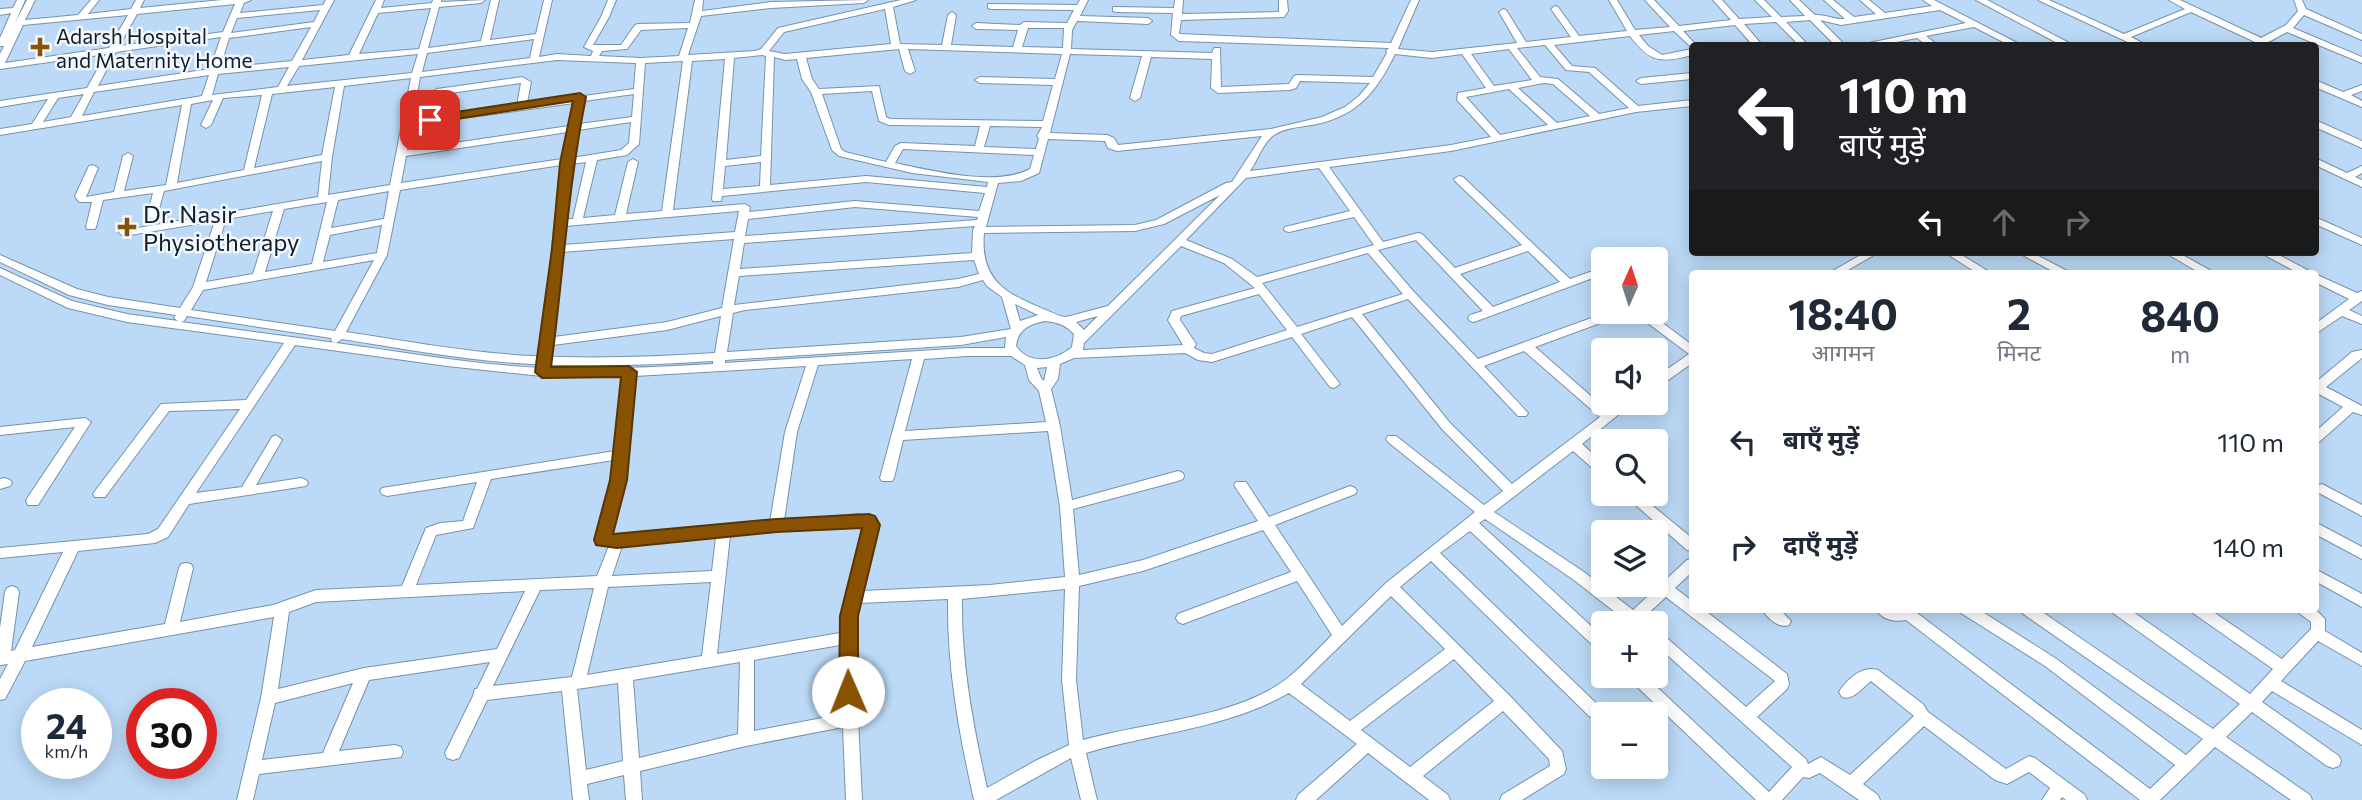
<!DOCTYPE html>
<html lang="hi">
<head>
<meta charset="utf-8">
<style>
	:root { --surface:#fff; --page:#f6f6f7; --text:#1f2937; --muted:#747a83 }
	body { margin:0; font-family:Commissioner,"Noto Sans Devanagari",sans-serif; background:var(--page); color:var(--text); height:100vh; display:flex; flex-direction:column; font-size:26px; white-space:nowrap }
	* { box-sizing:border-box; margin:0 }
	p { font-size:23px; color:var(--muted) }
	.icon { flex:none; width:38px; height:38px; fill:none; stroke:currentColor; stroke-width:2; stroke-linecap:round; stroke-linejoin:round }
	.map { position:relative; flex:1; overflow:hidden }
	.side { position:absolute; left:1689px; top:270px; width:630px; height:343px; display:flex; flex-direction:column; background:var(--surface); border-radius:7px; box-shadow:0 4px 18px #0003 }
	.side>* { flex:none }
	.hud { position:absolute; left:1689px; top:42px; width:630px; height:214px; border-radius:7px; box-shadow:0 4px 18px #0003; background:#202124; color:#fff; overflow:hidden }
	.needle { width:46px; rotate:3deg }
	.tools { position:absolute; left:1591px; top:247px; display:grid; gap:14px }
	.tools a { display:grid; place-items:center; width:77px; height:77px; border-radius:7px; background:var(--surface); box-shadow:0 4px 18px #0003; font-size:35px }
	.speed { position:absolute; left:21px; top:688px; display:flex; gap:14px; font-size:35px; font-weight:700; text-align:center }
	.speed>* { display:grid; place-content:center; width:91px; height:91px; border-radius:50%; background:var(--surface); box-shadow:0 4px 18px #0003; line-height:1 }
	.speed small { font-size:18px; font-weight:400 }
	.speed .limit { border:10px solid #d22; background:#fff; color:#111 }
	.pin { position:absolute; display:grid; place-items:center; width:60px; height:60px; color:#fff; margin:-30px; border-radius:14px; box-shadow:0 4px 10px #0006 }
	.me { position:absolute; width:77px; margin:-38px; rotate:359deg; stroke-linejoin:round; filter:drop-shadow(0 0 5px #0008) }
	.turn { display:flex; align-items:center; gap:24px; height:147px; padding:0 35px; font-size:32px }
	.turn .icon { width:91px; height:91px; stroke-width:2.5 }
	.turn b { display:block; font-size:49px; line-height:60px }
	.lanes { display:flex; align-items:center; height:66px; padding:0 35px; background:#0003; justify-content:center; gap:35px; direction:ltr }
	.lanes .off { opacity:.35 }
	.eta { display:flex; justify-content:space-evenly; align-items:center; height:119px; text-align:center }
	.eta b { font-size:42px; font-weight:700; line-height:49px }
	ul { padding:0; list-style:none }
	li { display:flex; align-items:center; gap:21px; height:105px; padding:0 35px }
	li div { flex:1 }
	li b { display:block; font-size:26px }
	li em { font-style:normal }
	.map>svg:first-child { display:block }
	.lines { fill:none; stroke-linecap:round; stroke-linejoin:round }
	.minor-casing { stroke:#7692ad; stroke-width:2 }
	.minor { fill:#fff; fill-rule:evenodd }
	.route { fill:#895202; stroke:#593501; stroke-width:2 }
	.poi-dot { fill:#895202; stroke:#f2f8fe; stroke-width:2.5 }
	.labels { text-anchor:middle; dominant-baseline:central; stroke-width:5; stroke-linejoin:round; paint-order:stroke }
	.far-poi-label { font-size:21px; fill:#121d27; stroke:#f2f8fe; text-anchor:start }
	.poi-label { font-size:24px; fill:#121d27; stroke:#f2f8fe; text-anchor:start }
</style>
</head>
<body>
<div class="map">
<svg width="2362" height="800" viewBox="0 0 2362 800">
	<rect width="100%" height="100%" fill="#bcdaf7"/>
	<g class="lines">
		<g class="minor-casing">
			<g id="minor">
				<path d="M17,0H25L15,23L27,0H35L25,20L78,15L91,0H99L88,14L131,9L136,0H144L140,8L222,0H251L244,3L240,13L323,5L326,0H334L302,60L349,55L376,0H384L381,8L432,3L433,0H441V2L485,0L481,3L439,7L428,48L481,41L491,0H499L490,40L536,34L544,0H552L539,57L557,54L591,56L593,51L584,47L601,17L608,0H616L609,17L593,45H621L635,25L638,24L690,23L695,0H703L702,11L771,2L868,0L864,3L771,8L701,16L688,55L755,51L761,49L778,28L901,0H916L893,7L900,44L942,45L948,15L952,12L956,15L951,45L1013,47L1018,30L976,29L972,26L976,23L1020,25L1024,22L1067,23L1074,10L991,9L988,8V4L1077,5L1080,0H1088L1080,16L1148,18L1152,21L1148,24L1077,21L1072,30L1071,49L1212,53L1214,48H1220L1221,87L1289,84L1294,76L1297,75L1373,77L1387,53L1386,51L1389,48L1179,41L1171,35L1173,13L1116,12L1113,11V7L1174,8L1175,0H1183L1182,14L1279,12V0H1287L1288,11L1284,17L1181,20L1179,34L1391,43L1411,0H1419L1398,49L1432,52L1517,43L1499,12L1503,9L1506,10L1526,42L1571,37L1551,9L1555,6L1558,7L1579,36L1627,31L1609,0H1617L1635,30L1670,27L1645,0H1654L1679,26L1731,20L1713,0H1722L1739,19L1772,17L1755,0H1764L1781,17L1805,16L1790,0H1799L1815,15C1825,14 1835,20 1845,19L1824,0H1833L1854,17L1876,14L1860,0H1869L1885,13L1932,6L1923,0H1934L2023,46H2011L1974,27L1926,36L1939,46H1928L1917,38L1875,46H1854L1966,23L1940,10L1841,25L1820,20L1846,46H1836L1810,20L1786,22L1809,46H1800L1776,22L1744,24L1763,46H1738L1750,42L1735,25L1683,31L1697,46H1692V48L1674,31L1639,35L1648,46L1662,55L1692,49V55C1662,63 1650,63 1630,36L1554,45L1572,66L1595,68L1638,106L1692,100V106L1636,112L1451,151L1329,167L1383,242L1418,233L1422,234L1455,268L1522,245L1455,181L1454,179L1459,176L1463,177L1570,279L1590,272L1603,276V283L1590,279L1474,322L1470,321L1468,318L1470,315L1483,311L1416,240L1378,250L1414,292L1478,359L1608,312H1624L1622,315L1535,347L1608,411L1619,402H1634L1582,444L1603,463V475L1598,473L1573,451L1494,512L1584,572L1633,610L1687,560L1692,559V572L1675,588L1692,601V609H1703L1787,674L1789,684L1787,689L1757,717L1806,759L1808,764L1821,757L1850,775L1914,716L1871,681C1862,688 1853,701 1842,697L1839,692C1847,679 1863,665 1878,670L1923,704L1928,712L2006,769L2029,756L2035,758L2085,795L2087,800H2066L2062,797L2060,800H2042L2050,788L2029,772L2007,784L1995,780L1924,726L1863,784L1878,795L1880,800H1859L1820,773L1809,778L1803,777L1782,800H1756L1630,680L1628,676H1645L1769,792L1792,767L1656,645V631L1661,633L1746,707L1775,681L1666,597L1643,618L1646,623H1629L1574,580L1485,519L1479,523L1603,637V652L1598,650L1470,531L1440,553L1599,706L1602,711L1599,716L1594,718L1589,716L1431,561L1400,587L1510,696L1562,751L1566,769L1564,774L1522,800H1500L1502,795L1550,766L1549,759L1503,711L1423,776L1448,795L1450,800H1429L1368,753L1316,800H1296L1298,795L1357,744L1289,693C1226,729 1154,733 1086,753L1097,800H1081L1071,758L996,800H974C959,733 947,668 948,599L859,603L854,638L862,800H846L843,727L746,746L640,771L642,800H626L624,775L587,784L589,800H573L562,691L487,700L459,758L453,760L447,758L445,753L473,696L475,689H477L490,662L369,680L339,751L395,745L401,747L403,752L401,757L259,774L253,800H237L261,698L274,617L25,661L5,699L0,700V679L8,664L0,665V628L5,592L7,588L12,586L17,588L19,592L11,651L15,650L63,552L0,558V548L148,534L158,529L240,409L169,411L105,497H95L93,494L95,491L161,404L246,400L284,343L127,322L68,308L0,275V268L72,301L127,314L178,321L174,318L176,315L108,305L69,295L0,262V255L77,289L108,297L180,308L193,287L215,221L124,236L119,233L120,231L318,197L322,161L164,191L157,216L152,219L147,216L153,193L103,200L96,227L95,229H87L86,227L92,202H79L75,196L89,166L93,165L98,168L86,197L114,192L123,156L128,153L133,156L124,191L166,185L182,105L0,135V129L32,124L48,99L0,107V101L87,88L106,54L0,69V54L4,46H0V38L11,13L0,15V9L13,8ZM235,4L223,32L119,46L137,14ZM431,8L419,49L359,54L378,13ZM885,9L891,44L785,54L769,51L784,32ZM320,10L314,22L231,33L237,18ZM128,15L109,48L5,63L23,25ZM311,27L292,61L220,68L229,38ZM688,28L679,56L641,58L599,56L602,51L627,49L641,30ZM1028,28H1064L1063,48L1022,47ZM221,37L210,69L98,86L116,52ZM534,39L530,58L422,72L427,53ZM1545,45L1566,70L1589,72L1629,108L1599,114L1558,79L1540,77L1517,48ZM899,49L905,71L910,74L915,71L908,49L1062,54L1055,79L980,77L975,80L980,83L1053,85L1043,121L890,119L886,117L879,86L819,89L812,79L806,58ZM1509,49L1532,80L1494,86L1471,54ZM418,54L412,73L287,86L299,66ZM1070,54L1142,56L1130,98L1135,101L1140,98L1151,57L1212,59L1211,88L1218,93L1290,90L1296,88L1300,81L1370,83L1359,96L1345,107L1322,117L1271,129L1118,145L1114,138L1107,135L1050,133ZM1395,54L1432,58L1462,54L1486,88L1458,93L1457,100L1491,137L1451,145L1250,171C1257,161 1264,141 1274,135C1286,127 1303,127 1317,124C1358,115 1377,91 1395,54ZM762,55L766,56L761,156L726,160L734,58ZM774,57L785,60L797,59L802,79L811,92L832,150L839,156L912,173L988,182L987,187L866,176L770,185ZM725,59L712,199L713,201H721L722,196L866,182L985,193L979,211L855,201L749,212L750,207L745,204L673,210L692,61ZM557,60L636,63L634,89L584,96L580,94L576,97L527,103L531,82L522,77L437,89L432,92L437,95L521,83L517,105L413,119L420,77ZM683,61L662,211L626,214L638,162L633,159L628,162L615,215L583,218L597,160L627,155L639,144L645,63ZM289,67L278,87L212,95L218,74ZM209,75L202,96L82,116L94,92ZM411,78L390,185L328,195L332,157L344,86ZM1544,83L1553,84L1590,116L1557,123L1518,88ZM335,87L322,155L254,168L272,94ZM1509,89L1548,125L1500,135L1466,97ZM872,91L879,121L889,125L980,126L975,146L901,143L895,146L886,162L845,152L841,149L822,94ZM84,94L71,117L43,122L58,98ZM634,94L632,117L579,124L584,101ZM262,95L244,170L177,183L191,104L213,100L201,125L206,128L211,125L223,98ZM574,103L569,126L407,150L411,125ZM631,122L629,143L621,150L572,158L578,130ZM990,126L1042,127L1037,136L1039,138L1036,149L984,147ZM568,132L562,159L401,183L406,156ZM1262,136L1232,182L1226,183L1156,220L1135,225L986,227L998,183L1021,181L1039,173L1048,139L1105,141L1108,148L1117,151ZM903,149L1034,155L1030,169C995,187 933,171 895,163ZM586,162L573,219H565L571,164ZM761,162L760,186L723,189L725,166ZM561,165L541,349L543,352H551L553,345L667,330L721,316L715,353C654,357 593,359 532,356C470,353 407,341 346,332L387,255L400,190ZM1319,168L1350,211L1285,227L1284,229L1285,231L1289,232L1354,217L1374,245L1257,277L1232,259L1186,240L1246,178ZM389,191L384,219L331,228L338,200ZM1220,195L1108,306L1066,317L1060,316C1017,297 979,289 984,233L1135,231L1164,224ZM327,202L312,264L265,272L284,209ZM855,207L978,217L977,220L745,236L748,219ZM273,211L253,274L206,282L226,219ZM739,211L735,232L563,245L565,226ZM382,225L377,253L323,262L330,235ZM975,226L973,230L972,253L740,269L744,243ZM734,239L722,308L667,322L554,337L562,252ZM1181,246L1224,263L1255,288L1172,311L1168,320L1183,345L1083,350L1084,343ZM1528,251L1560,282L1493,307L1460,274ZM1368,253L1403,294L1297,327L1262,283ZM374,260L335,331L191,310L203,290ZM974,260L979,274L958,279L734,305L739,276ZM983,280L987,286L1002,297L1011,329L961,337L727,352L733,313L745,310L958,287ZM1259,294L1287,330L1212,354L1204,353L1194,348L1196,344L1180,320L1181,316ZM1408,299L1518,416H1526L1528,413L1484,366L1524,351L1600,417L1512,484L1450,423L1362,314ZM1015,304L1038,315L1020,321ZM187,316L331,338L332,342L336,343L181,322L184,321ZM1098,316L1084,330L1076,322ZM1352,317L1442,429L1503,491L1484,505L1396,436H1388L1386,439L1388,442L1475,512L1386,583L1342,626L1275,525L1355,494L1357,491L1355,488L1350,486L1269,517L1246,482H1236L1234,485L1258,521L1143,560L1079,575L1073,509L1178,481L1183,479L1184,476L1183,473L1178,471L1072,500L1060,426L1051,389L1058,379L1060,364L1074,358L1185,353L1198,360L1212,362L1292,337L1330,387L1334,388L1340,384L1301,334ZM1045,321C1057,322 1066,325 1074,334L1072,347C1055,361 1030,366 1016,346C1018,329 1030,324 1045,321ZM1006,337L1005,348H967L725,363V360L961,345ZM342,339C405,349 468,361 532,364C592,367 654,365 713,361V364C657,367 600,370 543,368C474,365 404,352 336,343ZM295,345L447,366L542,376H623L615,451L382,488L380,491L382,494L387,496L477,482L463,521L440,523L426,528L402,586L316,590L273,605L180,622L193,568L191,564L186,563L181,564L179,568L165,624L32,647L78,551L155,543L168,537L189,504L306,486L308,483L306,480L301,478L256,485L282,440L276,435L272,437L242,487L196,493ZM967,356H1011L1025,365L1029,380L1039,391L1046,422L905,431L924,359ZM912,359L880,478L882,481H892L894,478L903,440L1048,431L1060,507L1065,577L990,585L862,591L878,522L876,518L858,514L784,521L797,432L818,365ZM806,366L785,432L770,522L611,535L625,480L628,454L635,376ZM1047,367L1044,381L1041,378L1037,368ZM614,460L611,480L596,540L598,544L609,546L597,576L416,585L436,535L473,528L491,479ZM858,524L863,525L842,616L840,633L717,654L730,536ZM1263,530L1291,572L1178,614L1176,618L1178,622L1183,624L1188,622L1297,581L1332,635C1317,650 1302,667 1285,680C1235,718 1144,722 1083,740L1076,680L1079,586L1143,571ZM716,537L712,571L612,576L622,546ZM711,582L702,656L587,675L608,587ZM594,588L572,677L493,686L540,590ZM1065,589L1062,680L1069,745L1035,761L987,788C973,725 961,663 962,599ZM525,591L497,649L364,668L278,689L289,612L316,602ZM1391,596L1445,649L1350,721L1301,684ZM840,645L843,714L754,731V660ZM1454,659L1494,701L1410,767L1361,730ZM740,662L738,734L639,758L633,680ZM353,683L323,753L262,760L275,703ZM618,683L623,761L586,770L577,689Z"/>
				<polygon points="1976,0 1987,0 2075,46 2063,46"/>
				<polygon points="2038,0 2049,0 2124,34 2185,9 2169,0 2180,0 2261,38 2286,25 2298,11 2294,0 2302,0 2306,9 2362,34 2362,40 2304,15 2293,28 2362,57 2362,63 2287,32 2261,46 2252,46 2255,42 2191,12 2131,37 2148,46 2136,46"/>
				<polygon points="1692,73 1692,79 1641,84 1636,81 1641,78"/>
				<polygon points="2315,80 2343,92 2362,85 2362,91 2351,95 2362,101 2362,107 2315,87"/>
				<polygon points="2315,120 2362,141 2362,148 2315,127"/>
				<polygon points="2315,158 2347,173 2362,166 2362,173 2355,177 2362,180 2362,187 2315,165"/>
				<polygon points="2315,217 2362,238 2362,245 2315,224"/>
				<polygon points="1866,252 1879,252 1843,273 1829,273"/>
				<polygon points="1944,252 1957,252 1991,273 1977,273"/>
				<polygon points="2017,252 2031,252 2071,273 2056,273"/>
				<polygon points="2164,252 2177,252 2215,273 2200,273"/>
				<polygon points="2259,252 2273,252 2313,273 2298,273"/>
				<polygon points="2315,274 2357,293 2362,291 2362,301 2349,310 2362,316 2362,324 2342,316 2315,334 2315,324 2349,299 2315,282"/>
				<polygon points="1636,312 1648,312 1692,345 1692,363 1660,386 1656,387 1656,377 1689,354 1637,315"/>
				<polygon points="2362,350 2362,358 2326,387 2362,406 2362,415 2353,412 2319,442 2315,443 2315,432 2343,407 2315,392 2315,383 2352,352"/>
				<polygon points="85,418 91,422 38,505 28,505 26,501 28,497 75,427 0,435 0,427"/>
				<polygon points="5,478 10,480 12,483 10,486 0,489 0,479"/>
				<polygon points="2322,484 2362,505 2362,516 2317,492 2315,489 2317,486"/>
				<polygon points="1623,494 1638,494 1692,538 1692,551 1687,550"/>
				<polygon points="2315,522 2362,547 2362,559 2315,534"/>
				<polygon points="2315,569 2362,594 2362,607 2315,581"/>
				<path d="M1762,609H1779L1791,621L1789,625C1779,629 1767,618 1762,609Z"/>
				<path d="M1876,609L1913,610L2150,789L2175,765L2045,666L1961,613L1959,609H1978L2055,658L2186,755L2203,739L2022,613L2020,609H2038L2213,729L2240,704L2113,613L2111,609H2129L2250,694L2273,669L2193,613L2191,609H2209L2282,659L2311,629V622L2299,613L2297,609H2315L2325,619V631L2362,653V666L2318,641L2281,681L2362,730V745L2272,691L2262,702L2339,756L2341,761L2339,766L2333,768L2327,766L2252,712L2226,737L2310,795L2312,800H2291L2215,747L2160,800H2140L1906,620C1894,622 1882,620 1876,609Z"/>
			</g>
		</g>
		<use href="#minor" class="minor"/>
	</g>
	<path class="route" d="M580,93L586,97C568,186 563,277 551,367L629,366L637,372L627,480L613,534L776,519L869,514L875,516L880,525L858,616V692L855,698L848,700L841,698L839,692L840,616L862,528L776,532L617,548L596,545L594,540L610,480L621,377L542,378L535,372L552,249L560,163L573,101L430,123L424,120L430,116Z"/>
	<g class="poi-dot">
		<path d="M36.5 36.5h7v7h7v7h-7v7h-7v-7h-7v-7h7z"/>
		<path d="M123.5 216.5h7v7h7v7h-7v7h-7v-7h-7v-7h7z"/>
	</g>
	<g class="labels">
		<g class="far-poi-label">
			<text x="56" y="35">Adarsh Hospital<tspan x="56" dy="24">and Maternity Home</tspan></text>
		</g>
		<g class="poi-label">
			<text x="143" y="213">Dr. Nasir<tspan x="143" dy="28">Physiotherapy</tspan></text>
		</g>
	</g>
</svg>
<div class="tools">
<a><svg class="needle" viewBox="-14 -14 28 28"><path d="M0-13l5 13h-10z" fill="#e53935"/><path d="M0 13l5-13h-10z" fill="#747a83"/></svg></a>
<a><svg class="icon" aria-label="sound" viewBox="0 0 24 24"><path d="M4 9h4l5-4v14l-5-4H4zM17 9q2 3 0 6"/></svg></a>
<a><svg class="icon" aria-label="search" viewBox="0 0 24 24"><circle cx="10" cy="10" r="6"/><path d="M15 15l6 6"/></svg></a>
<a><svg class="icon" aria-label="layers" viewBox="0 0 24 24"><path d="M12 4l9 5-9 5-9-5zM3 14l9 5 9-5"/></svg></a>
<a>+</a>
<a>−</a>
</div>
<div class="speed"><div>24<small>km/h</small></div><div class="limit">30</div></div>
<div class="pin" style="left:430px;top:120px;background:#d93025"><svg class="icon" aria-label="arrive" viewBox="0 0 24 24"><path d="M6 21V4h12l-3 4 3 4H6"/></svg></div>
<svg class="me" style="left:848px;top:692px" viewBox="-20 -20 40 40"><circle r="19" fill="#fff"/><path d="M0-13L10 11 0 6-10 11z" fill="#895202"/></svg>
<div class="hud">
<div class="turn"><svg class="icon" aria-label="left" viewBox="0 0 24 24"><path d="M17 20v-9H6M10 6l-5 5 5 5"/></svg><div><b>110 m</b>बाएँ मुड़ें</div></div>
<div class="lanes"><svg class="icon" aria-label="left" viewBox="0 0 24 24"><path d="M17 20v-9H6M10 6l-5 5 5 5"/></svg><svg class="icon off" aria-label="ahead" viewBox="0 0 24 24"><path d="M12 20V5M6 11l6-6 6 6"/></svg><svg class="icon off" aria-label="right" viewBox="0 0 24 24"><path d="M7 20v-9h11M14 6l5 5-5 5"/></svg></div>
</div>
<section class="side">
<div class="eta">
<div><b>18:40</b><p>आगमन</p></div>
<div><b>2</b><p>मिनट</p></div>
<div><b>840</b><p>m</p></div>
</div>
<ul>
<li><svg class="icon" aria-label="left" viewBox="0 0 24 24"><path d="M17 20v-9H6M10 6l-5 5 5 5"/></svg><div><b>बाएँ मुड़ें</b></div><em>110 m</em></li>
<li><svg class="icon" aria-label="right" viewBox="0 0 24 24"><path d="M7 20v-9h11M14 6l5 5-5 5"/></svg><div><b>दाएँ मुड़ें</b></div><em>140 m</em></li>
</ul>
</section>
</div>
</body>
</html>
